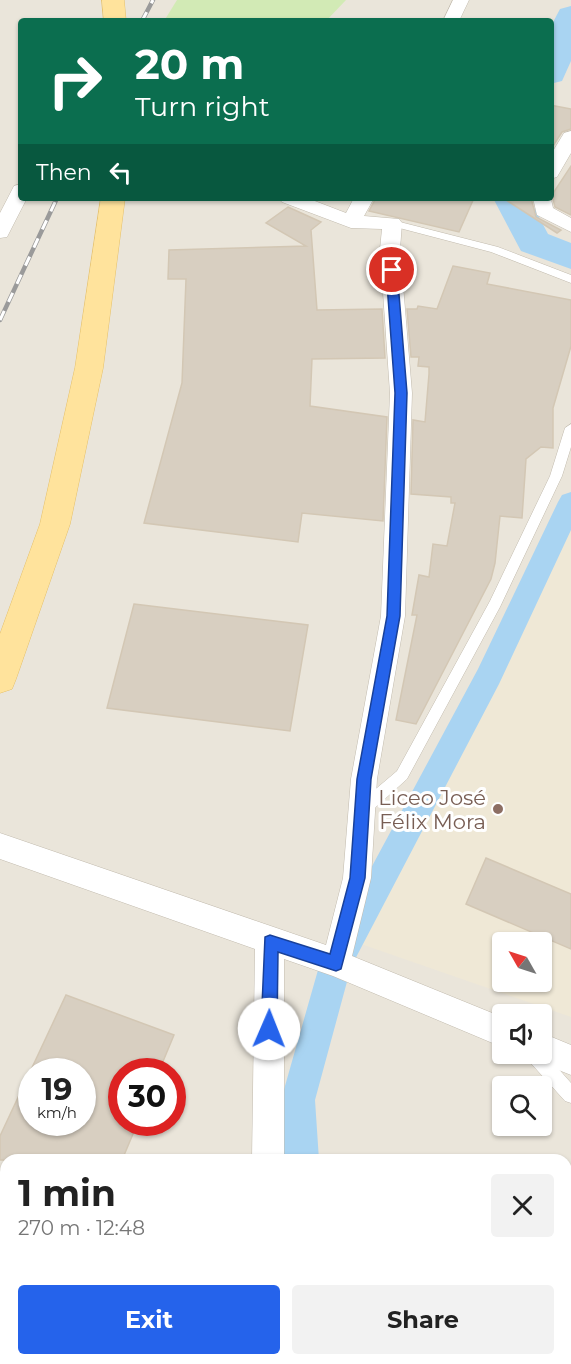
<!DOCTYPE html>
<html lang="en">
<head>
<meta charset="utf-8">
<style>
	:root { --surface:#fff; --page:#f2f2f2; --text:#222; --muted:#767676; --accent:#2563eb }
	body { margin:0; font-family:Montserrat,sans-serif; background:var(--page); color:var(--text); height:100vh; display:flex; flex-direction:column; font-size:22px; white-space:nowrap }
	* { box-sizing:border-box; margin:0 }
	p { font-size:20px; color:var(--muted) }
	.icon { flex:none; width:33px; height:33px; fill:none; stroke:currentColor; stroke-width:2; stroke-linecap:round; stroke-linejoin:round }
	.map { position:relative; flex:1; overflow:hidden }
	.panel { position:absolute; left:0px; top:1154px; width:572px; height:212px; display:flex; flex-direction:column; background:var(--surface); border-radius:18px 18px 0 0; box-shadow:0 2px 4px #0004 }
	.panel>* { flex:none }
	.top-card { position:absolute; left:18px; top:18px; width:536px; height:183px; border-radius:6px; box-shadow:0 2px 4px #0004; background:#0b6e4f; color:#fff; overflow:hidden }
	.needle { width:39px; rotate:309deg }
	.fabs { position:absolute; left:492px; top:932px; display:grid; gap:12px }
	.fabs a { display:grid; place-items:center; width:60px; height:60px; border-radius:6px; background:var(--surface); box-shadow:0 2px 4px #0004; font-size:30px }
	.speed { position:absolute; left:18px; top:1058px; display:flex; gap:12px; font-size:30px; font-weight:700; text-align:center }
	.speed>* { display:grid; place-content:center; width:78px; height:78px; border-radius:50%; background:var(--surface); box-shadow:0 2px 4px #0004; line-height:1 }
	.speed small { font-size:15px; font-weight:400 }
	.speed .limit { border:9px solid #d22; background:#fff; color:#111 }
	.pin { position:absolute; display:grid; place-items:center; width:51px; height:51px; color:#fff; margin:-26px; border:3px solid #fff; border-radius:50%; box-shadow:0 2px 6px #0007 }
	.me { position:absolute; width:66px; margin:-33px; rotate:1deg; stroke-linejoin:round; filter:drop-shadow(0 0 4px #0008) }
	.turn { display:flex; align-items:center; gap:21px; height:126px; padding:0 18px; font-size:27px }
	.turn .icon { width:78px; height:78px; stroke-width:2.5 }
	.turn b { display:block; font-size:42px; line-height:51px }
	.then { display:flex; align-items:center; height:57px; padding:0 18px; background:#0003; gap:12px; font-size:22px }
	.round { display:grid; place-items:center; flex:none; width:63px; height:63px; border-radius:6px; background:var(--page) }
	.headline { display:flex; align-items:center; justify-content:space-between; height:102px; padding:0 18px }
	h1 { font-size:36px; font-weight:700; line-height:45px }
	.primary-button { display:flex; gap:12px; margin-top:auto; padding:12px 18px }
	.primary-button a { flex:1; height:69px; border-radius:6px; background:var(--accent); color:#fff; font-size:24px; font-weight:700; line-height:69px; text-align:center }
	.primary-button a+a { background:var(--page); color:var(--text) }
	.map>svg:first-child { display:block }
	.residential { fill:#eae5da; fill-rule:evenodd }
	.education { fill:#efe8d6; fill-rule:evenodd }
	.green { fill:#d2eab5 }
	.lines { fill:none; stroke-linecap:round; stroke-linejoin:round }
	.canal { fill:#a9d4f2; fill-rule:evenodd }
	.river { fill:#a9d4f2; fill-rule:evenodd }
	.building { fill:#d8cfc1; stroke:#d3c7b4; stroke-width:1.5; fill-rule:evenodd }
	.lane-casing { stroke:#c2bbae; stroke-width:1 }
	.street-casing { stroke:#c2bbae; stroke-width:1 }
	.primary-casing { stroke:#e6c16a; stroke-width:1 }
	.lane { fill:#fff; fill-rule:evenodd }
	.street { fill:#fff; fill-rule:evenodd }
	.primary { fill:#ffe39c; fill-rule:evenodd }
	.rail-casing { stroke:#9a9a9a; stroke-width:4.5 }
	.rail { stroke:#fff; stroke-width:3; stroke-dasharray:10; stroke-linecap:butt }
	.route { fill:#2563eb; stroke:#184099; stroke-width:1.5 }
	.education-dot { fill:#8d6e63; stroke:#fff; stroke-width:2 }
	.labels { text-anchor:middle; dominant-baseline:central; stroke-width:6; stroke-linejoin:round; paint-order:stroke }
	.education-label { font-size:21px; fill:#785e54; stroke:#fff; text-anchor:end }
</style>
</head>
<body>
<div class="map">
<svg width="571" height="1364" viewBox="0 0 571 1364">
	<rect width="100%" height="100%" fill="#f6f3ec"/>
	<path class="residential" d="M0,0H571V1364H0ZM21,21H550V198H21ZM502,942H542V981H502ZM502,1014H542V1053H502ZM32,1071H82V1122H32ZM122,1071H172V1122H122ZM502,1086H542V1125H502ZM6,1160H566V1359H6Z"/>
	<path class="education" d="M571,503V1017L361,944ZM502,942H542V981H502Z"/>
	<polygon class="green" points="177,0 346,0 326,21 164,21"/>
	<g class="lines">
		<g class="canal">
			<polygon points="571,492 571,530 499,684 351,967 315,1100 319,1160 283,1160 281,1100 320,963 478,669 558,502 562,495"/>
			<rect x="292" y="1359" width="38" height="5"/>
		</g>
		<g class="river">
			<polygon points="571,6 571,61 562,81 550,84 550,28 560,9"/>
			<polygon points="493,198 529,198 548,234 571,243 571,269 521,251"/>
		</g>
	</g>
	<g class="building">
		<polygon points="550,105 571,109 571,129 562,132 553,146 550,146"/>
		<polygon points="571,166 571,215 555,207 552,195"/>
		<polygon points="376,198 474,198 459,232 369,211"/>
		<polygon points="503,198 531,198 536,217 561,230 557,233"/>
		<polygon points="288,207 321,222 311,230 317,310 382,309 385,358 312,359 310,406 387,417 383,521 302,513 298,542 144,523 182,383 186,279 168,279 169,250 306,246 266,223"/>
		<polygon points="453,266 490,273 487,284 571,300 571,346 553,408 553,448 541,447 526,459 522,518 500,516 495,563 491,579 416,724 396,720 417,615 412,615 419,575 429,577 433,544 447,546 455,503 451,503 451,497 411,494 413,420 425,422 429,374 429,367 418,366 419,357 411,357 407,309 417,309 418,306 437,309"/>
		<polygon points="134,604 308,625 290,731 107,708"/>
		<polygon points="486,858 571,894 571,949 466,904"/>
		<path d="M66,995L174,1035L159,1071H122V1122H138L122,1160H0V1136ZM32,1071H82V1122H32Z"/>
	</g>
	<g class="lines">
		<g class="lane-casing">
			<g id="lane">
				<polygon points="392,220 498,247 571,275 571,283 491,252 388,225 387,223"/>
				<polygon points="571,424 571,447 562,476 500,607 407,779 368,814 363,815 358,814 356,809 358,804 397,771 490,601 550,476 565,428"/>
				<polygon points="542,1050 571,1083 571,1103 565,1101 527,1059 525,1053 542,1053"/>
			</g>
		</g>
		<g class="street-casing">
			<g id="street">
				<polygon points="453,0 469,0 459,21 443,21"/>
				<polygon points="571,131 571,153 557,177 550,179 550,156 564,133"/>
				<polygon points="21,184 21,198 27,198 7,237 0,238 0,213 14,186"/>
				<polygon points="550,195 553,208 571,218 571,232 537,215 533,198 550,198"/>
				<polygon points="279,198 307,198 346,213 354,198 374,198 364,216 399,219 402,223 400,249 412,393 405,616 377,779 371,878 352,956 502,1017 502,1047 333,976 284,959 284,1160 252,1160 255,949 0,859 0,833 326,945 343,878 351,779 381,616 390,393 380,249 382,229 351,228 282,202"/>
				<polygon points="542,1033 571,1045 571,1075 531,1059 529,1053 542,1053"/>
				<rect x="249" y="1359" width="34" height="5"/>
			</g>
		</g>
		<g class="primary-casing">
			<g id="primary">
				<polygon points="102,0 124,0 126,21 104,21"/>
				<polygon points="101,198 125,198 103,368 70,524 16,679 12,689 0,693 0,634 40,524 75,368"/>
			</g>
		</g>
		<use href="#lane" class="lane"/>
		<use href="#street" class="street"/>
		<use href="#primary" class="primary"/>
		<g class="rail-casing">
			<g id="rail">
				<polyline points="142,21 153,0"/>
				<polyline points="0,320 57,198"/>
			</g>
		</g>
		<use href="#rail" class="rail"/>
	</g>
	<polygon class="route" points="392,266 397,270 407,393 400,616 371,779 365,878 341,969 336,971 278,952 277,1029 275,1035 269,1037 264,1035 261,1029 265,937 270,935 330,954 350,878 357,779 387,616 395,393 386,270"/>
	<circle class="education-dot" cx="498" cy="809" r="6"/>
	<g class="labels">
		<g class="education-label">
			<text x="486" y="797">Liceo José<tspan x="486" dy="24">Félix Mora</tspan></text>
		</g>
	</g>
</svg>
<div class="fabs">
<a><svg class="needle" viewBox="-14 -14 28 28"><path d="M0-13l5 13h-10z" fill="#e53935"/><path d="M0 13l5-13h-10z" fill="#767676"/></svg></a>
<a><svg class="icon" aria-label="sound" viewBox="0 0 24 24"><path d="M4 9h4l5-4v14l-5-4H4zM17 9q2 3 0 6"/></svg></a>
<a><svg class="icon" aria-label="search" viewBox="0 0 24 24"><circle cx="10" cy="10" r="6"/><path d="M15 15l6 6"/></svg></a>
</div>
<div class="speed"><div>19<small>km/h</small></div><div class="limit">30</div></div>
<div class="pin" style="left:392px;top:270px;background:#d93025"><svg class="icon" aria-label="arrive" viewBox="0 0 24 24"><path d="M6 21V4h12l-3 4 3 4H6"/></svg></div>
<svg class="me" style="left:269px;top:1029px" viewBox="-20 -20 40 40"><circle r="19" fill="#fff"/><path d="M0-13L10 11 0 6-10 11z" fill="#2563eb"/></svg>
<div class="top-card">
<div class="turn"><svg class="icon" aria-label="right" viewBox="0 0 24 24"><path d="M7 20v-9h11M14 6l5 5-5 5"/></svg><div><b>20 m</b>Turn right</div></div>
<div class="then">Then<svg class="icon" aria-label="left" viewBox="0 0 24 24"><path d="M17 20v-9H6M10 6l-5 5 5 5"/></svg></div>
</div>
<section class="panel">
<div class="headline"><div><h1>1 min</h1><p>270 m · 12:48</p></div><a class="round"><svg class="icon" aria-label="close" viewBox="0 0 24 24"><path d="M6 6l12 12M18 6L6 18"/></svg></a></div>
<div class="primary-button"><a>Exit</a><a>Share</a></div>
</section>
</div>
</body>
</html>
